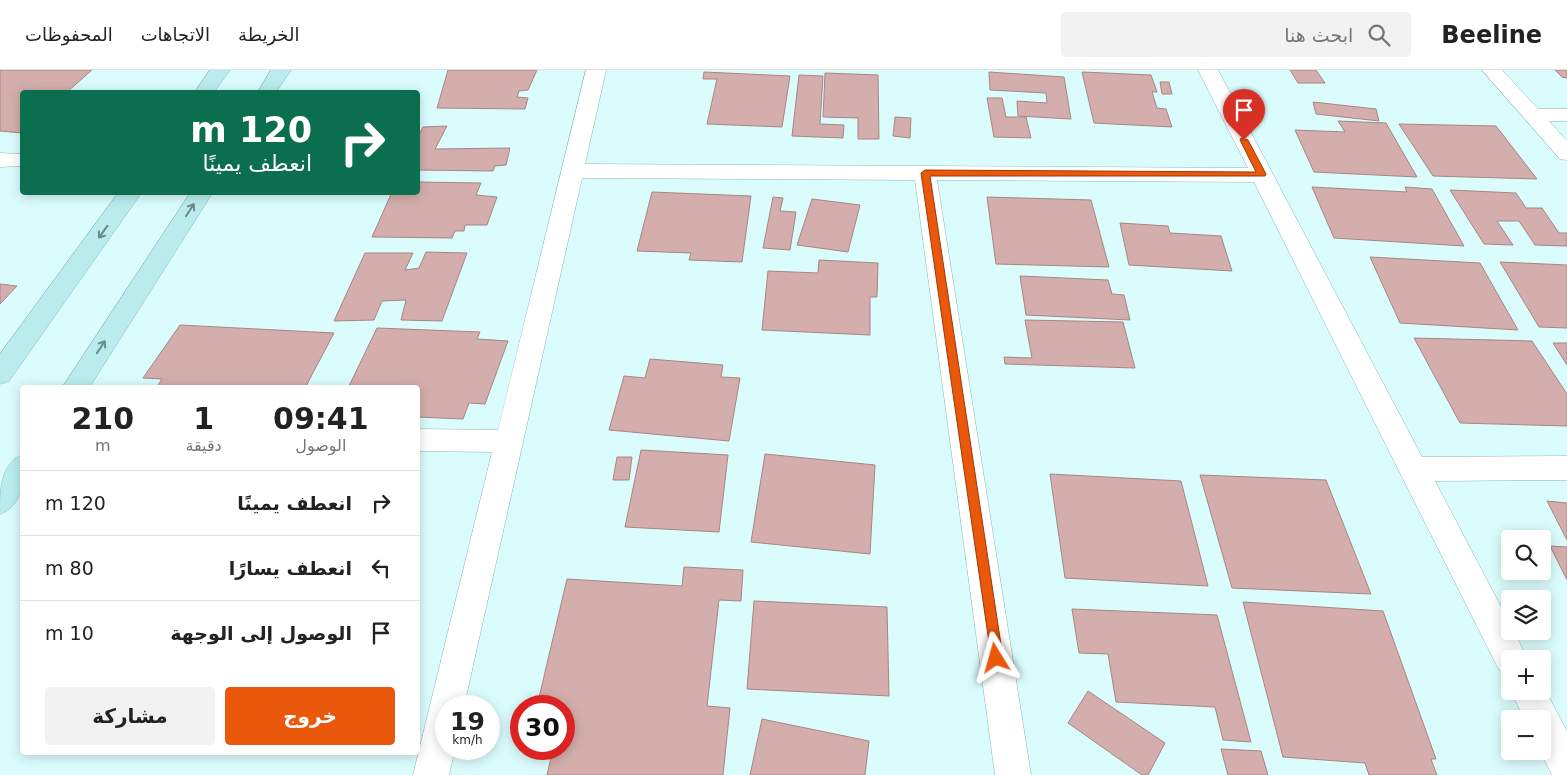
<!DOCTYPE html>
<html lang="ar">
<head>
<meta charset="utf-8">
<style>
	:root { --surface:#fff; --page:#f2f2f2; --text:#222; --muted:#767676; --line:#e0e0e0; --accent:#ea580c }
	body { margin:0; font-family:"DejaVu Sans","Noto Sans Arabic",sans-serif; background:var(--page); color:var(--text); direction:rtl; height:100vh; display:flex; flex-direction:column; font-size:19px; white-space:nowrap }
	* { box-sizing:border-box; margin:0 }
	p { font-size:16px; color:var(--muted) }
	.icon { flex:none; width:28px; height:28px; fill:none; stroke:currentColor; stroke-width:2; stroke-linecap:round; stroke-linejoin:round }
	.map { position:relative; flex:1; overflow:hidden; direction:ltr }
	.drawer { position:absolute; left:20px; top:315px; width:400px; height:370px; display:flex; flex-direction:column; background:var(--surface); border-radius:5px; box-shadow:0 2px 12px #0003; direction:rtl }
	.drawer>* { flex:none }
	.top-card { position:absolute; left:20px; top:20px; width:400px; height:105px; border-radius:5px; box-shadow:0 2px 12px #0003; direction:rtl; background:#0b6e4f; color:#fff; overflow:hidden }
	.fabs { position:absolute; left:1501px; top:460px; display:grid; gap:10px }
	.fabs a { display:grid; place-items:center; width:50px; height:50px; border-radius:5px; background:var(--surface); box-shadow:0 2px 12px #0003; font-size:25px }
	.speed { position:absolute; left:435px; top:625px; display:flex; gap:10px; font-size:25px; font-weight:700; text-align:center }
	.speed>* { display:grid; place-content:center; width:65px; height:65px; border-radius:50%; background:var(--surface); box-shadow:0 2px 12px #0003; line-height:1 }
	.speed small { font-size:12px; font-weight:400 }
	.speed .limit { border:8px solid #d22; background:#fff; color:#111 }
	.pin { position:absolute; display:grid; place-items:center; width:42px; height:42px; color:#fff; margin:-51px -21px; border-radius:50% 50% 50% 0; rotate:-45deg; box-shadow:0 0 5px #0007 }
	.pin .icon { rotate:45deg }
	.me { position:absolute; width:55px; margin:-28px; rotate:352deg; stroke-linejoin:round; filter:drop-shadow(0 0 4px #0008) }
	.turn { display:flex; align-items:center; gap:18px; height:105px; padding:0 25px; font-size:22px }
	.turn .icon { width:65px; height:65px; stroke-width:2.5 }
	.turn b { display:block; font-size:35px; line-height:42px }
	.eta { display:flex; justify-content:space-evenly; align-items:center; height:85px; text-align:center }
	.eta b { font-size:30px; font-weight:800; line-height:35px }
	.button { display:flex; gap:10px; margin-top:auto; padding:10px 25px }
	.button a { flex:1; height:58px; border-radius:5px; background:var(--accent); color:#fff; font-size:20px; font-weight:800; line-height:58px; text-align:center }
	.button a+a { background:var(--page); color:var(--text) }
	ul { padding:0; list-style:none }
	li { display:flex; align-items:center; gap:15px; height:65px; padding:0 25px; border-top:1px solid var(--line) }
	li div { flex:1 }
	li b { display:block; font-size:19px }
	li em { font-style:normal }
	header { display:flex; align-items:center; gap:30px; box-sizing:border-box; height:70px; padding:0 25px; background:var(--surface); border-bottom:1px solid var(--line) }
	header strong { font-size:24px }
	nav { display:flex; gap:28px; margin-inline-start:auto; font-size:18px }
	.search { width:350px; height:45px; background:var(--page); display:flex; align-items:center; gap:12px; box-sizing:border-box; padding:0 18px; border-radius:5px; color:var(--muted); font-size:19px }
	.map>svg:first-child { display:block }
	.building { fill:#d3aeac; stroke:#a88583 }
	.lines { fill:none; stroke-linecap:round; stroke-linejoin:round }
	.street-casing { stroke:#8db5b6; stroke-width:1 }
	.secondary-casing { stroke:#8db5b6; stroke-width:1 }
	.street { fill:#fff; fill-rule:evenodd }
	.secondary { fill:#baeced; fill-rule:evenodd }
	.oneway { stroke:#688a8b }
	.route { fill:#ea580c; stroke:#983908 }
</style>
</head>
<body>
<header>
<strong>Beeline</strong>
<div class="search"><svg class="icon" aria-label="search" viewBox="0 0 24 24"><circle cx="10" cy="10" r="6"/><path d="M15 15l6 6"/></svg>ابحث هنا</div>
<nav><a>الخريطة</a><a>الاتجاهات</a><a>المحفوظات</a></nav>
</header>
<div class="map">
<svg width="1567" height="705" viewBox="0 0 1567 705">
	<rect width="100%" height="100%" fill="#dbfcfd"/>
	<g class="building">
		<polygon points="0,0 92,0 67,22 22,22 22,63 0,61"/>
		<polygon points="448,0 537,0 528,20 519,21 517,27 528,28 525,39 437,38"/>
		<polygon points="1290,0 1316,0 1325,13 1298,13"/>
		<polygon points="1555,0 1567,0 1567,8 1562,7"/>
		<polygon points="704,2 790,6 782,57 707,54 717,9 703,9"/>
		<polygon points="989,2 1064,7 1071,49 1018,46 1017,31 1047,33 1046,23 990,20"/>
		<polygon points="1082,2 1151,5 1157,22 1152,22 1157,38 1166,39 1172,57 1094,53"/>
		<polygon points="825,3 878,5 879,69 858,69 858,48 823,47"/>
		<polygon points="799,5 823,6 820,54 844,55 843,68 792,66"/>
		<polygon points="1160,12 1169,12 1172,24 1162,24"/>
		<polygon points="987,28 1002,28 1006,47 1026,47 1031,68 994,67"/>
		<polygon points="1313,32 1376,39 1379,51 1316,44"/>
		<polygon points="895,47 911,48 910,68 893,66"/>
		<polygon points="1338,51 1386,53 1417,107 1314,102 1295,60 1345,62"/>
		<polygon points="1399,54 1496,56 1537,109 1433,106"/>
		<polygon points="447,56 435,79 510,78 506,95 495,96 493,101 418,100 418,67 423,57"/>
		<polygon points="418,112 481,113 476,125 497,127 487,155 465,155 464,161 455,161 452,168 372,167 392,122 418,122"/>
		<polygon points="1312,117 1407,122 1405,117 1432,119 1464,176 1334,168"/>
		<polygon points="1450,120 1516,123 1526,138 1542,138 1559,163 1567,163 1567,176 1535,175 1519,151 1497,151 1513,175 1484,174"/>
		<polygon points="652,122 751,126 742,192 689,190 691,183 637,181"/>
		<polygon points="773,127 783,128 780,141 796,142 790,180 763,178"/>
		<polygon points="987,127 1091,130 1109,197 996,194"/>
		<polygon points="812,129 860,135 848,182 797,175"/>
		<polygon points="1120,153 1168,156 1170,163 1221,166 1232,201 1129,195"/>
		<polygon points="426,182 467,183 442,251 401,250 406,230 382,231 374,250 334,251 365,183 413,183 405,200 419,198"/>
		<polygon points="1370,187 1480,193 1518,260 1400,253"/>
		<polygon points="819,190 878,193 877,227 870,227 870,265 762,260 768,201 818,203"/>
		<polygon points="1500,192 1567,195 1567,258 1539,257"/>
		<polygon points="1020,206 1108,210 1112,224 1124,225 1130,250 1026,245"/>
		<polygon points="0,214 17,216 0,234"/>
		<polygon points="1025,250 1123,252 1135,298 1005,294 1004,287 1032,288"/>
		<polygon points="180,255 334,263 305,318 156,318 162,309 143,308"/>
		<polygon points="377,258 480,262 477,269 508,271 485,334 469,333 463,349 418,347 418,318 348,318"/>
		<polygon points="1414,268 1532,271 1567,324 1567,356 1460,353"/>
		<polygon points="1553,273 1567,273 1567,295"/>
		<polygon points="650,289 723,295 721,307 740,308 729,371 609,360 624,306 645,308"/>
		<polygon points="641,380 728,385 719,462 625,457"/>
		<polygon points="765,384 875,395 870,484 751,472"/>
		<polygon points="617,387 632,387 629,410 613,410"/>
		<polygon points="1050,404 1181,411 1208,516 1065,508"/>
		<polygon points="1200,405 1326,410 1371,524 1232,518"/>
		<polygon points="1547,431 1567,433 1567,470"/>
		<polygon points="1550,476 1567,477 1567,510"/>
		<polygon points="684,497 743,500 741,531 719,530 707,636 730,638 723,705 547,705 553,679 564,679 564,636 537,636 567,509 682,516"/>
		<polygon points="754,531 887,537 889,626 747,619"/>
		<polygon points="1243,532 1383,541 1436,689 1431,689 1437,705 1369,705 1365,693 1283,687"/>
		<polygon points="1072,539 1217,545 1251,672 1223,670 1215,637 1116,632 1108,584 1079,583"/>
		<polygon points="1088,621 1165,673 1148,705 1142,705 1068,653"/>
		<polygon points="762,649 869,671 865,705 750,705"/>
		<polygon points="1221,679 1261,681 1268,705 1228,705"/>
	</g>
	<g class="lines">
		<g class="street-casing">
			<g id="street">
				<polygon points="586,0 606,0 585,94 1248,98 1198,0 1218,0 1422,387 1567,386 1567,410 1435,411 1510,554 1510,561 1514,561 1527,589 1510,589 1510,605 1499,600 1254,112 937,110 1031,705 995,705 915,110 582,108 464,636 446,636 446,679 455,679 449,705 413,705 492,382 418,381 418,359 498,360"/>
				<polygon points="1482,0 1502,0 1538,39 1567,39 1567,51 1549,51 1567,71 1567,90 1560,89"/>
				<polygon points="0,83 22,84 22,96 0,97"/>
				<polygon points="1542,614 1567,661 1567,705 1552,705 1540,681 1542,681 1542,649 1524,649 1511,621 1542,621"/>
			</g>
		</g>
		<g class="secondary-casing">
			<g id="secondary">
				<polygon points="210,0 230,0 214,22 195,22"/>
				<polygon points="271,0 291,0 276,22 258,22"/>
				<polygon points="119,122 142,122 9,311 0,314 0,284"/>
				<polygon points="191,122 213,122 89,318 62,318"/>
				<path d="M22,385C25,407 24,435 0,444C0,421 0,394 22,385Z"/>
			</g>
		</g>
		<use href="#street" class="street"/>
		<use href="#secondary" class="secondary"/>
	</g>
	<defs><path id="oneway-shaft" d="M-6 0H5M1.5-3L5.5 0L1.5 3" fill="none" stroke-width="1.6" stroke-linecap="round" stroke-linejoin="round" transform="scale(1.25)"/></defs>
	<g class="oneway">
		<use href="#oneway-shaft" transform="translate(190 140) rotate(-57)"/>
		<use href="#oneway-shaft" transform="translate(103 162) rotate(126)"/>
		<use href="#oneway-shaft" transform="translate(101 277) rotate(-57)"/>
	</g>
	<polygon class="route" points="1241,68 1248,70 1266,104 1265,106 930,106 1003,588 1001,593 996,595 992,593 921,103 925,100 1256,102 1240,70"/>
</svg>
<div class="fabs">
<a><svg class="icon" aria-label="search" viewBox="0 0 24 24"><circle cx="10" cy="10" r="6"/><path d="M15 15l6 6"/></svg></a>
<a><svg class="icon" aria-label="layers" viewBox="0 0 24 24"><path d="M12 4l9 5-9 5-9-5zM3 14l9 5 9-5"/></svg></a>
<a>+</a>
<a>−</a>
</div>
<div class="speed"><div>19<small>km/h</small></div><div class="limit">30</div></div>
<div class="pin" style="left:1244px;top:70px;background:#d93025"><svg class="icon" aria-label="arrive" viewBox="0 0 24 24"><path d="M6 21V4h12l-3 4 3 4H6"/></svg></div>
<svg class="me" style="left:996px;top:588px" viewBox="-20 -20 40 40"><path d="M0-17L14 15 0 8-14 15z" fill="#ea580c" stroke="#fff" stroke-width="4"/></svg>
<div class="top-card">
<div class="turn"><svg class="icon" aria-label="right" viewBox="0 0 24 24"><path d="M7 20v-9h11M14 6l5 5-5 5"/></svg><div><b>120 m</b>انعطف يمينًا</div></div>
</div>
<section class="drawer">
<div class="eta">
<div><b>09:41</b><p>الوصول</p></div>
<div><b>1</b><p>دقيقة</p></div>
<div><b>210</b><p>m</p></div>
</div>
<ul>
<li><svg class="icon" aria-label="right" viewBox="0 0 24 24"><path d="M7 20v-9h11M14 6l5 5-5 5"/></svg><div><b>انعطف يمينًا</b></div><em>120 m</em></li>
<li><svg class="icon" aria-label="left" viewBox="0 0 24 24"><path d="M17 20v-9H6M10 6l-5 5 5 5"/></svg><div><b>انعطف يسارًا</b></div><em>80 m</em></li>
<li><svg class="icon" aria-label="arrive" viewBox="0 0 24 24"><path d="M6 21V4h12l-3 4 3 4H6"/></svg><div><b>الوصول إلى الوجهة</b></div><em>10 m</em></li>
</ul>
<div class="button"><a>خروج</a><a>مشاركة</a></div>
</section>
</div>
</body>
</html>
